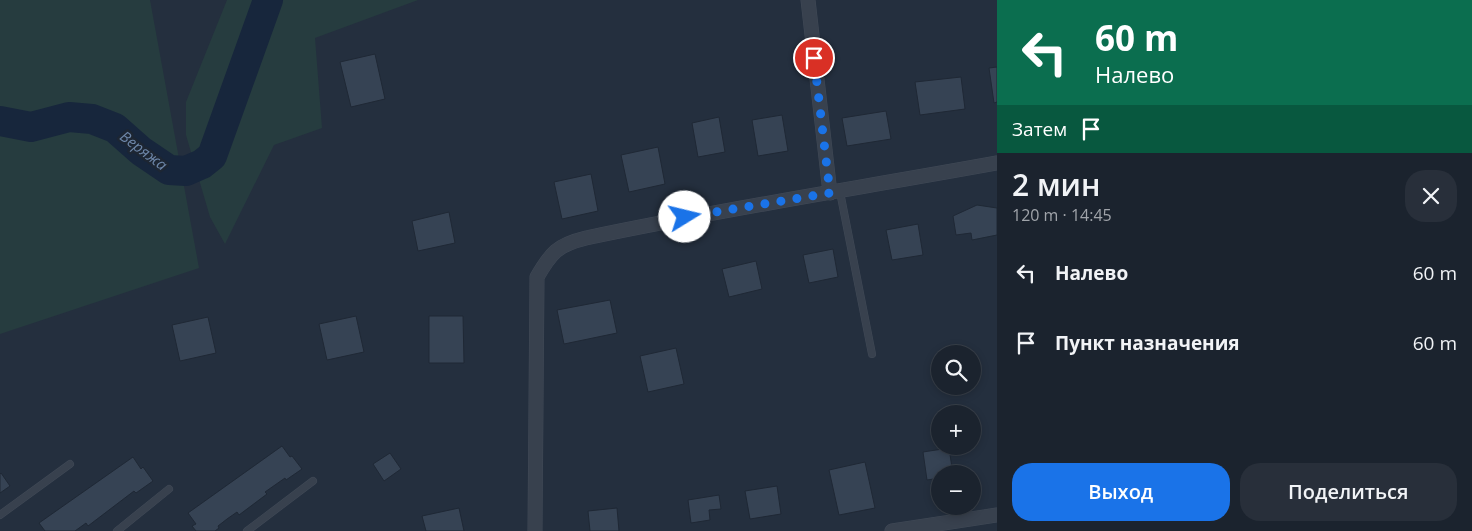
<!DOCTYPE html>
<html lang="ru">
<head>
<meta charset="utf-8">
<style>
	:root { --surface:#1b232e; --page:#282f3a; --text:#f1f3f6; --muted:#a0a4aa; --line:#39404a; --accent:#1a73e8 }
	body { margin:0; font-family:"Open Sans",sans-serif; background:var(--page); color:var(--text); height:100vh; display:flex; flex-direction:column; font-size:19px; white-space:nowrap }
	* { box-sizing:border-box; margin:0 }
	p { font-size:16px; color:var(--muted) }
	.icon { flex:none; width:28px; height:28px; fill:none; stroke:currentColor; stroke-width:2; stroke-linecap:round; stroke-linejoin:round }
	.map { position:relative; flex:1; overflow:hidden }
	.side { display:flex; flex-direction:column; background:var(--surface); width:475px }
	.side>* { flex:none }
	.banner { background:#0b6e4f; color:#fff; overflow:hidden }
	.buttons { position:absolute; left:931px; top:345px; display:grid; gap:10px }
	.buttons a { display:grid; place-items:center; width:50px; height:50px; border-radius:50%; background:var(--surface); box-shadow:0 2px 8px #0003,0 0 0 1px var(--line); font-size:25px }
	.pin { position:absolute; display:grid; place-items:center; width:42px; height:42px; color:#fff; margin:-21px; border:2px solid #fff; border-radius:50%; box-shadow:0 1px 5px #0007 }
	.me { position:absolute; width:55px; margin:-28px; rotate:81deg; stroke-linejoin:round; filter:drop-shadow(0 0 4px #0008) }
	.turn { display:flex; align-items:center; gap:18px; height:105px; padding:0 15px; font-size:22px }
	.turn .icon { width:65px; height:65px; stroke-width:2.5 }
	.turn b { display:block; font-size:35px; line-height:42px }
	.then { display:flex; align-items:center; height:48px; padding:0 15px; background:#0003; gap:10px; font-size:19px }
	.round { display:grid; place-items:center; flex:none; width:52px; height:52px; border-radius:20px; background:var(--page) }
	.overview { display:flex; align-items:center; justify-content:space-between; height:85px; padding:0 15px }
	h1 { font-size:30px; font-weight:600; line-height:38px }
	.action { display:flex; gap:10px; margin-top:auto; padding:10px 15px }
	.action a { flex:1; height:58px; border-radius:20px; background:var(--accent); color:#fff; font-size:20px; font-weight:600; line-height:58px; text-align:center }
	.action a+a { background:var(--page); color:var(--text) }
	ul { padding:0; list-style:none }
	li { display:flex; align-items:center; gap:15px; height:70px; padding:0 15px }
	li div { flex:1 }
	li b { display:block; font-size:19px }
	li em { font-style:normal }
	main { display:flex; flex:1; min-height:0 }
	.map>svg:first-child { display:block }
	.green { fill:#263c3f }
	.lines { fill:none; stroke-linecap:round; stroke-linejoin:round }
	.river { stroke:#17263c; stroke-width:30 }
	.building { fill:#364354; stroke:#1f2835 }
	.service-casing { stroke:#414a57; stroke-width:8 }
	.minor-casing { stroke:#414a57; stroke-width:15 }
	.service { stroke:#38414e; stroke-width:7 }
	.minor { stroke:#38414e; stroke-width:14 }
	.route { stroke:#1a73e8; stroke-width:9; stroke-dasharray:0 16.2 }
	.labels { text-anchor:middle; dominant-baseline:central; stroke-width:5; stroke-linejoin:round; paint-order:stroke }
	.water-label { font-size:15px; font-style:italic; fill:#6d86a8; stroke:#1d2633 }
</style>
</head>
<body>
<main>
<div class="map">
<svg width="997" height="531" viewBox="0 0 997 531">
	<rect width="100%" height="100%" fill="#242f3e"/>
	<g class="green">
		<polygon points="0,0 150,0 199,268 0,334"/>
		<polygon points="227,0 418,0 315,38 322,128 274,145 225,244 210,217 186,135 186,102"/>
	</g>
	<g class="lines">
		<polyline class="river" points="0,121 31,127 69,117 92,119 115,128 141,151 169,170 186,171 202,164 212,156 268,0"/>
	</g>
	<g class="building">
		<polygon points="375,54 385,99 351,107 340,62"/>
		<polygon points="997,67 997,102 994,103 989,68"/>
		<polygon points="961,77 965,109 920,115 915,82"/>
		<polygon points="886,111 891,139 847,146 842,118"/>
		<polygon points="782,115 788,151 758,156 752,120"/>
		<polygon points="719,117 725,152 698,157 692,123"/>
		<polygon points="658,147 665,184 629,192 621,155"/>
		<polygon points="591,174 598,211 562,219 554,182"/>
		<polygon points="977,205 997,208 997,235 972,240 971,233 956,235 953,216"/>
		<polygon points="449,212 455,243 418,251 412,221"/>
		<polygon points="918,224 923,255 892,260 886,230"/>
		<polygon points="833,249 838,277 809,283 803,255"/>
		<polygon points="756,261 762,289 729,297 722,269"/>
		<polygon points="610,300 617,333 564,344 557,310"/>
		<polygon points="356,316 364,352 327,360 319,324"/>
		<polygon points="429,316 463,316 464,363 429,363"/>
		<polygon points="208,317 216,353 180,361 172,325"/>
		<polygon points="676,348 684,384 648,392 640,356"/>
		<polygon points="282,446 290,457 292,456 302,469 286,480 285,478 265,492 267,494 239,515 237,512 227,519 218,526 219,528 215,531 196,531 192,526 196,524 188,513"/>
		<polygon points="949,448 953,474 940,474 940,478 927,480 923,452"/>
		<polygon points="390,453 401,469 384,481 373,464"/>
		<polygon points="133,457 141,469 143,467 153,481 136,493 134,491 88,526 86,523 75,531 45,531 39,523"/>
		<polygon points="865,462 875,508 839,515 829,470"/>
		<polygon points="1,473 10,486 0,493 0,474"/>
		<polygon points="777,486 781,514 750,519 745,491"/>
		<polygon points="719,495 721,509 709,510 710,520 691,523 688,500"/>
		<polygon points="459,508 464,531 426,531 422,516"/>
		<polygon points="617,508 619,531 590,531 588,511"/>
	</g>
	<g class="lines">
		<g class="service-casing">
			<g id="service">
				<polyline points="840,192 872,354"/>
				<polyline points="0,515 70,464"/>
				<polyline points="117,531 169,489"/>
				<polyline points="247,531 313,481"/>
			</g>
		</g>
		<g class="minor-casing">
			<g id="minor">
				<polyline points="808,0 830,193"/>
				<path d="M535,531L537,277C551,253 557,245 586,238C722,209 860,188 997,163"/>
				<polyline points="892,531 997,515"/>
			</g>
		</g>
		<use href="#service" class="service"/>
		<use href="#minor" class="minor"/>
	</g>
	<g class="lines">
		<polyline class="route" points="685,217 830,193 814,58"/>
	</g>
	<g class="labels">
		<g class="water-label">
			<text transform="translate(144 150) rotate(37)">Веряжа</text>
		</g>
	</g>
</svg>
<div class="buttons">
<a><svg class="icon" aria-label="search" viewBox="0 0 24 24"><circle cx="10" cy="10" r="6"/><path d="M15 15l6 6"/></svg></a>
<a>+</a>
<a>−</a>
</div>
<div class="pin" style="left:814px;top:58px;background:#d93025"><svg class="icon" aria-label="arrive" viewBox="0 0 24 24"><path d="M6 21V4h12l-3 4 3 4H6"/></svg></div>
<svg class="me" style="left:685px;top:217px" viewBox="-20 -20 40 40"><circle r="19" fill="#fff"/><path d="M0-13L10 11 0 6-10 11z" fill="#1a73e8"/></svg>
</div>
<section class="side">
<div class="banner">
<div class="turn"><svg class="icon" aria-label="left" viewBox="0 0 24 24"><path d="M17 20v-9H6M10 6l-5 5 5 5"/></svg><div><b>60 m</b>Налево</div></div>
<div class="then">Затем<svg class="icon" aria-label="arrive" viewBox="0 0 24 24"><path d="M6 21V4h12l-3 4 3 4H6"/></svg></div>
</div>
<div class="overview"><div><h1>2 мин</h1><p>120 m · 14:45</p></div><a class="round"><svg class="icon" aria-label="close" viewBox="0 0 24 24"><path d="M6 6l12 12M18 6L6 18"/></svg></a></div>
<ul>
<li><svg class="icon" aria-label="left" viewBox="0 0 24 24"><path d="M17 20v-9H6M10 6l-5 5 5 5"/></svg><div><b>Налево</b></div><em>60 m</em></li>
<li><svg class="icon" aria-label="arrive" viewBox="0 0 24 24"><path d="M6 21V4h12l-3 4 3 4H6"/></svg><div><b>Пункт назначения</b></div><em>60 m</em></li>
</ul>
<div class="action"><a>Выход</a><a>Поделиться</a></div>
</section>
</main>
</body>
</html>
